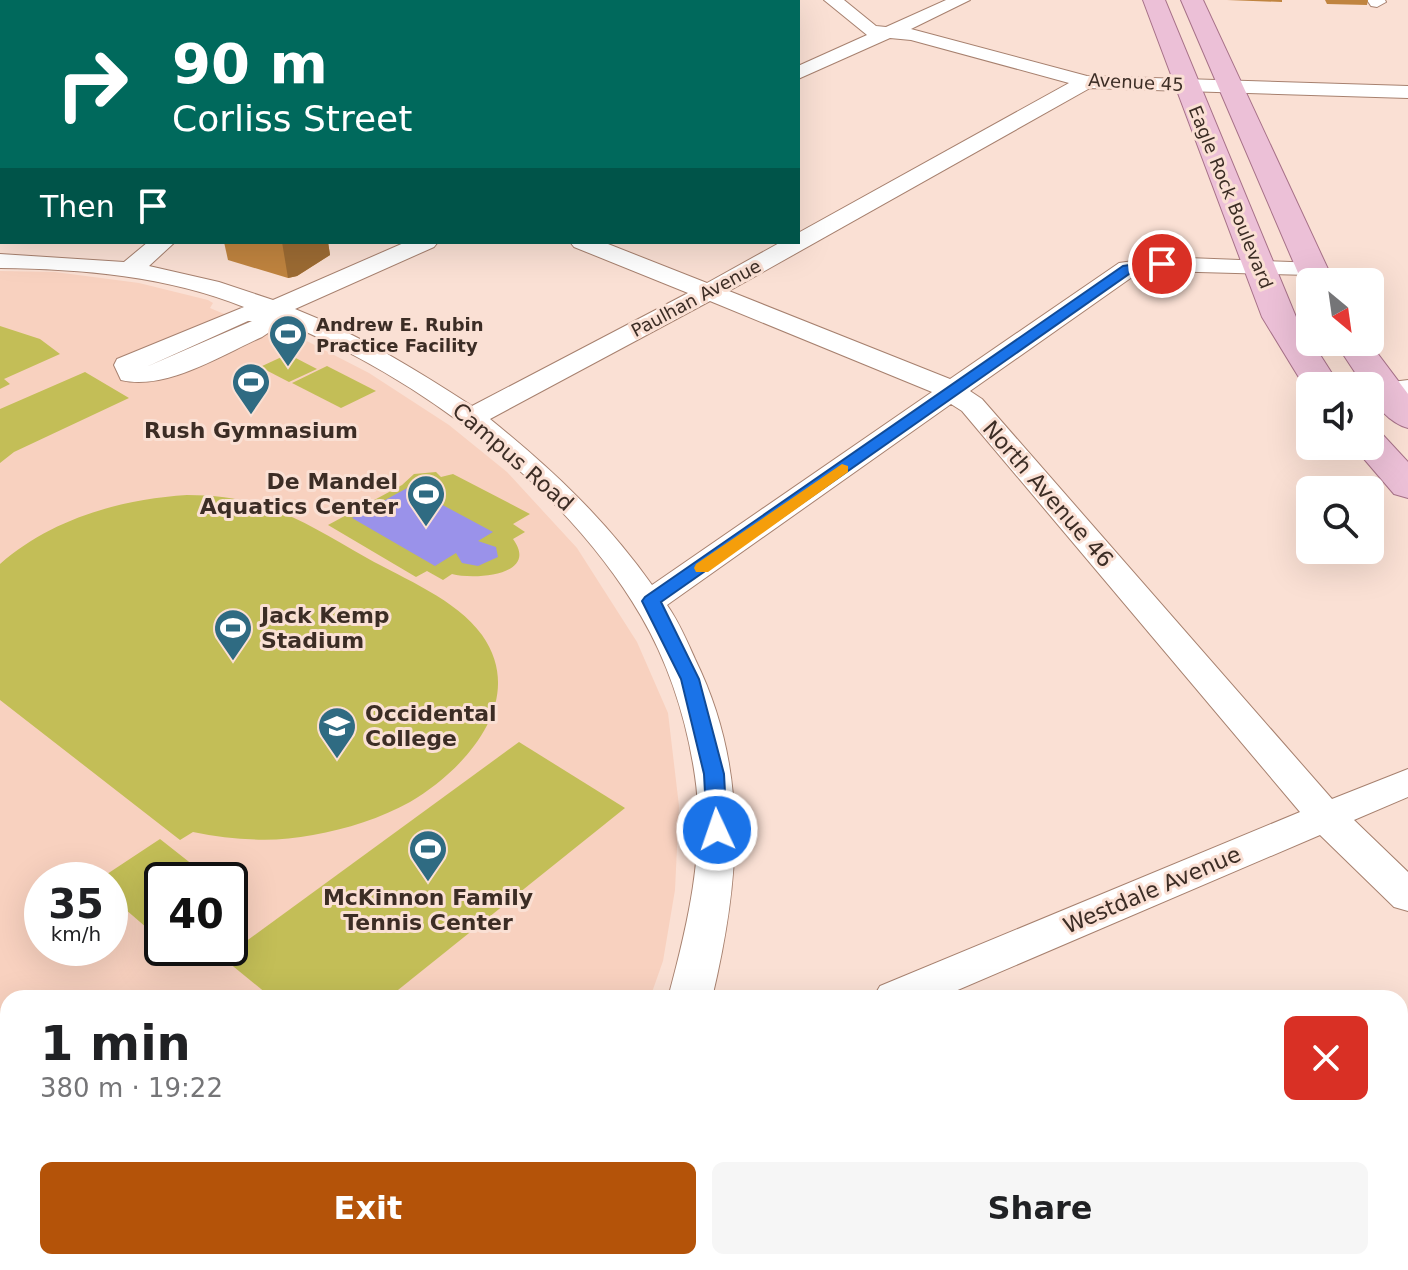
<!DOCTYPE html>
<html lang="en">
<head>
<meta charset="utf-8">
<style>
	:root { --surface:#fff; --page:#f6f6f6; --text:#202124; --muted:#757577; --accent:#b45309 }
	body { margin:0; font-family:"DejaVu Sans",sans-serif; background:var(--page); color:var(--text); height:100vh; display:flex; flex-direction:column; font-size:30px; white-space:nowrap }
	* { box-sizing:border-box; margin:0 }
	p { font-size:26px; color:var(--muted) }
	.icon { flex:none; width:44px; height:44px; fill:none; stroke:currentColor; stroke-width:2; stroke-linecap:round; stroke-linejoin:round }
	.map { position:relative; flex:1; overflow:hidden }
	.details { position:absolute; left:0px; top:990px; width:1408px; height:280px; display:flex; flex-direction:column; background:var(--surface); border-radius:24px 24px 0 0; box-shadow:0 8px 32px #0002 }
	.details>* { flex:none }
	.banner { position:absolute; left:0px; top:0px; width:800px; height:244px; box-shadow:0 8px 32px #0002; background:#00695c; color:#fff; overflow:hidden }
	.needle { width:52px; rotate:151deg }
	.controls { position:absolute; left:1296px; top:268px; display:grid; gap:16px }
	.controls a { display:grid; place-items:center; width:88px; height:88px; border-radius:12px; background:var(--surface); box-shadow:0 8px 32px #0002; font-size:40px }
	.speed { position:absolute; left:24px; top:862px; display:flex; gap:16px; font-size:40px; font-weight:700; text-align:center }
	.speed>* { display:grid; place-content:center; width:104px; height:104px; border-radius:50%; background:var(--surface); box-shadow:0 8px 32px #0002; line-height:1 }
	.speed small { font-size:20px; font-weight:400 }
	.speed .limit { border:4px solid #111; border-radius:12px; background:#fff; color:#111 }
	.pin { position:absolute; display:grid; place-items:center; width:68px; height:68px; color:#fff; margin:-34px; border:4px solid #fff; border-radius:50%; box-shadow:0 2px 8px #0007 }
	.me { position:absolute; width:88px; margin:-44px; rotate:357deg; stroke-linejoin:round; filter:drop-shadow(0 0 6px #0008) }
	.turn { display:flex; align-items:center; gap:28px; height:168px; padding:0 40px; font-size:36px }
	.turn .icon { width:104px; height:104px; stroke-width:2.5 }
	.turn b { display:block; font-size:56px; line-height:68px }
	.then { display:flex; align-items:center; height:76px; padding:0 40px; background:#0003; gap:16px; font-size:30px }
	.round { display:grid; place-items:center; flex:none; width:84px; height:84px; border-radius:12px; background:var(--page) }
	.head { display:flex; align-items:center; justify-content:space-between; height:136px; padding:0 40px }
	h1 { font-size:48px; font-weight:700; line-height:60px }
	.action { display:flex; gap:16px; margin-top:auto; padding:16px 40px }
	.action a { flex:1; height:92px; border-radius:12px; background:var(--accent); color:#fff; font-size:32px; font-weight:700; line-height:92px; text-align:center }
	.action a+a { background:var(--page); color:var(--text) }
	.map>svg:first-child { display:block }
	.built { fill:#f8d1bf; fill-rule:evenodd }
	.green { fill:#c3be57 }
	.water { fill:#9a92ea }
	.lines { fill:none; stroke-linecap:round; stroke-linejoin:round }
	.minor-casing { stroke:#a7816f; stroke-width:2 }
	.major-casing { stroke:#a77188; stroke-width:2 }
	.minor { fill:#fff; fill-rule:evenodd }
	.major { fill:#ecc0d7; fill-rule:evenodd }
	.wall { fill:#c0843f }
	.shaded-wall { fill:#9c6b33 }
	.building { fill:#df9949; stroke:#9c6b33; stroke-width:2 }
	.route { fill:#1a73e8; stroke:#114b97; stroke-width:2 }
	.slow { fill:#f59e0b }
	.labels { text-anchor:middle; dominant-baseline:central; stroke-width:6; stroke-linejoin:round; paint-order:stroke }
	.far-street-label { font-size:18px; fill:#3c2d25; stroke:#fae0d4 }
	.far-poi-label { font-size:18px; font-weight:bold; fill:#3c2d25; stroke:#fae0d4; text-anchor:start }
	.poi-label { font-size:22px; font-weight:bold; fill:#3c2d25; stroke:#fae0d4 }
	.street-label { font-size:22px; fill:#3c2d25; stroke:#fae0d4 }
</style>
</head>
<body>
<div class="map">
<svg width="1408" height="1270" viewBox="0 0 1408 1270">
	<rect width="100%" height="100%" fill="#fae0d4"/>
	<path class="built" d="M0,271L55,272L139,283L208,300L213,303L210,308L281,338L299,337L369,373L449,425L507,472L577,548L637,642L668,713L679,806L675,890L663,961L650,998H8V1262H522L517,1270H0ZM42,880H110V948H42ZM162,880H230V948H162Z"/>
	<g class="green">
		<polygon points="0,326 40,339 60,354 4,379 10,384 0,389"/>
		<polygon points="288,354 317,369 289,382 260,367"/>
		<polygon points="327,366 376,391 341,408 292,383"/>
		<polygon points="85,372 129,398 14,452 0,463 0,409"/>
		<path d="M436,472L441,477L453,474L530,514L513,524L525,532L513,539C540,576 474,580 452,574L443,580L427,571L416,577L328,525L402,485L414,474Z"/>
		<path d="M187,495C265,495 302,521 367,558C404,579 456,599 482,635C528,700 466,769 410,802C381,818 347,829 313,835C273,843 233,840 193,832L180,840L0,700V564C51,519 121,499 187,495Z"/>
		<polygon points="519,742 625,808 388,998 272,998 223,958"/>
		<polygon points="160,839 212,880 162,880 162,941 110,896 110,880 98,880"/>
	</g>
	<polygon class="water" points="409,487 493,532 478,541 496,547 498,557 478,566 462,563 456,553 435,566 352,518"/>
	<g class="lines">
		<g class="minor-casing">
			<g id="minor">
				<polygon points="393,0 411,0 412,2 394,2"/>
				<polygon points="608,0 626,0 627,2 609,2"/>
				<path d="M824,0H844L876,26L886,27L946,0H970L911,29L1087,76L1408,86V98L1090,88L729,291L950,379L1119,263L1162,257L1319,263L1322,268L1319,273L1310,275L1162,271L1135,275L970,391L982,399L1332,799L1408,769V797L1354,820L1408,872V911L1394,907L1320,835L939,998H873L880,986L1300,812L962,411L951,404L667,605C679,622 687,641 695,659C750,771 740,880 712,998H668C687,928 706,849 695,776C687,721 669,664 641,616C565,486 418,376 280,321L274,329L262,337C221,355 166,391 121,380L114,365L117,359L244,307C167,276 82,269 0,268V254L124,262L148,242H175L149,266L219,282L273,300L406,242H438L434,247L295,309C358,334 415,369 472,406L688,293L574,247L570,242H603L707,283L781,242H798V233L1069,83L911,40L890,38L798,79V66L867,35ZM710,301L932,392L652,585C605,519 553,470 490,419ZM248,321H252L146,367Z"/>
				<polygon points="1367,0 1385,0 1386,2 1377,7 1371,6"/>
				<polygon points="1408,380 1408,396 1370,399 1370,386 1360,386"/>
				<polygon points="546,1262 597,1262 594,1270 543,1270"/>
				<polygon points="1166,1262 1220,1262 1223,1270 1169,1270"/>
			</g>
		</g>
		<g class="major-casing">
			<g id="major">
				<polygon points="279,0 323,0 278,2"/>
				<polygon points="1143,0 1165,0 1296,317 1340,386 1310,386 1309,394 1262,317"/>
				<polygon points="1181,0 1203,0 1334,282 1310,282 1310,290 1302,282"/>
				<rect x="0" y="20" width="2" height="14"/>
				<path d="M1335,342H1369L1408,394V428C1392,424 1370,404 1370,386H1364Z"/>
				<polygon points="1370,432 1383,435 1408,462 1408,498 1394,494 1353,446 1370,446"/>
			</g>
		</g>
		<use href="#minor" class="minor"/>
		<use href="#major" class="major"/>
	</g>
	<g class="wall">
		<polygon points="1227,0 1282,0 1282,2"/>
		<polygon points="1325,0 1368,0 1367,5 1327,4"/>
		<polygon points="224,242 328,242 330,255 297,276 288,278 228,260"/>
	</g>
	<g class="shaded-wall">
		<polygon points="282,242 328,242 330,255 297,276 288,278"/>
		<polygon points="161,1262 210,1262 201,1270 152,1270"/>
	</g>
	<polygon class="building" points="8,1069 8,1262 161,1262 152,1270 0,1270 0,1075"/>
	<polygon class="route" points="1162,260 1167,261 1167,266 1132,272 661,602 699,679 724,774 727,830 724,835 710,835 707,830 704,774 681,679 642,601 645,597 1123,266"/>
	<polygon class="slow" points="842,464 848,466 848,472 708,572 696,572 694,568 696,564"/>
	<defs>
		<g id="stadium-pin" transform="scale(2)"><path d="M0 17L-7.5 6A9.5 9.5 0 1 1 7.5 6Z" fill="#2f6b82" stroke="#fae0d4"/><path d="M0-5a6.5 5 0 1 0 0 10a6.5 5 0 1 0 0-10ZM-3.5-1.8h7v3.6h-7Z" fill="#fff"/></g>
		<g id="university-pin" transform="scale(2)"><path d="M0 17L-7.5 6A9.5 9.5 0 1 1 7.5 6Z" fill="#2f6b82" stroke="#fae0d4"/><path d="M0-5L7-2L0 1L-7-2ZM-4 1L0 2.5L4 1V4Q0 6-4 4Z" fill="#fff"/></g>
	</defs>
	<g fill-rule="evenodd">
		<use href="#stadium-pin" x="288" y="334"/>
		<use href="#stadium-pin" x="251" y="382"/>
		<use href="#stadium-pin" x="426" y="494"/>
		<use href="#stadium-pin" x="233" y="628"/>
		<use href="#university-pin" x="337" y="726"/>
		<use href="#stadium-pin" x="428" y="849"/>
	</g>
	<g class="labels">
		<g class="far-street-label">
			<text transform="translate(1136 82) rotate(3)">Avenue 45</text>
			<text transform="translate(1231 197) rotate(68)">Eagle Rock Boulevard</text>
			<text transform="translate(696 298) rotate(-28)">Paulhan Avenue</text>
		</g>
		<g class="far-poi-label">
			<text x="316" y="324">Andrew E. Rubin<tspan x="316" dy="21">Practice Facility</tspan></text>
		</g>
		<g class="poi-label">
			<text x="251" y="430">Rush Gymnasium</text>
			<text x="398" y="481" text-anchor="end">De Mandel<tspan x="398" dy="25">Aquatics Center</tspan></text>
			<text x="261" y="615" text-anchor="start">Jack Kemp<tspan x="261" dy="25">Stadium</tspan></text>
			<text x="365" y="713" text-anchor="start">Occidental<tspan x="365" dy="25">College</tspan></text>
			<text x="428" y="897">McKinnon Family<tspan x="428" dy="25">Tennis Center</tspan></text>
		</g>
		<g class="street-label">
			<text transform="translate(513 457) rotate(41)">Campus Road</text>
			<text transform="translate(1048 494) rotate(49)">North Avenue 46</text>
			<text transform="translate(1152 890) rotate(-23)">Westdale Avenue</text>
		</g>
	</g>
</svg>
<div class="controls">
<a><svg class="needle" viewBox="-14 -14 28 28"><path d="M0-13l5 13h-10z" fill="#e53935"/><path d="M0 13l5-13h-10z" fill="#757577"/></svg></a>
<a><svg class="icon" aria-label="sound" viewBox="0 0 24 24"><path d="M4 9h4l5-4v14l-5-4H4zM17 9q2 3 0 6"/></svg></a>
<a><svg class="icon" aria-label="search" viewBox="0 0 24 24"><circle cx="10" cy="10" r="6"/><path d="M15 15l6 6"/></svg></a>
</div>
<div class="speed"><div>35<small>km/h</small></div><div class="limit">40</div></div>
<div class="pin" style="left:1162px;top:264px;background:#d93025"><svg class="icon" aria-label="arrive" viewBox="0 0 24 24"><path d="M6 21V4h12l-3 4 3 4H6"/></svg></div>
<svg class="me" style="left:717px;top:830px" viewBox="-20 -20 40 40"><circle r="17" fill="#1a73e8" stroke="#fff" stroke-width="3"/><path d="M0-11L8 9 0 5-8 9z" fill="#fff"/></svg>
<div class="banner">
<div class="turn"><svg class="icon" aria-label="right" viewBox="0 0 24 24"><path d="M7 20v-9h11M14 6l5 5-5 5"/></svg><div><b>90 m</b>Corliss Street</div></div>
<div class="then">Then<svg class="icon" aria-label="arrive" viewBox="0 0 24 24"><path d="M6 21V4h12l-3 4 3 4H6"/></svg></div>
</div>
<section class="details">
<div class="head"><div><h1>1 min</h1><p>380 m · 19:22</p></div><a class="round" style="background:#d93025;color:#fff"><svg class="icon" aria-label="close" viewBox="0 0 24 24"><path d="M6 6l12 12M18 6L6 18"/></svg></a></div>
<div class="action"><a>Exit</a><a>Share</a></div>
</section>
</div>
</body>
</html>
